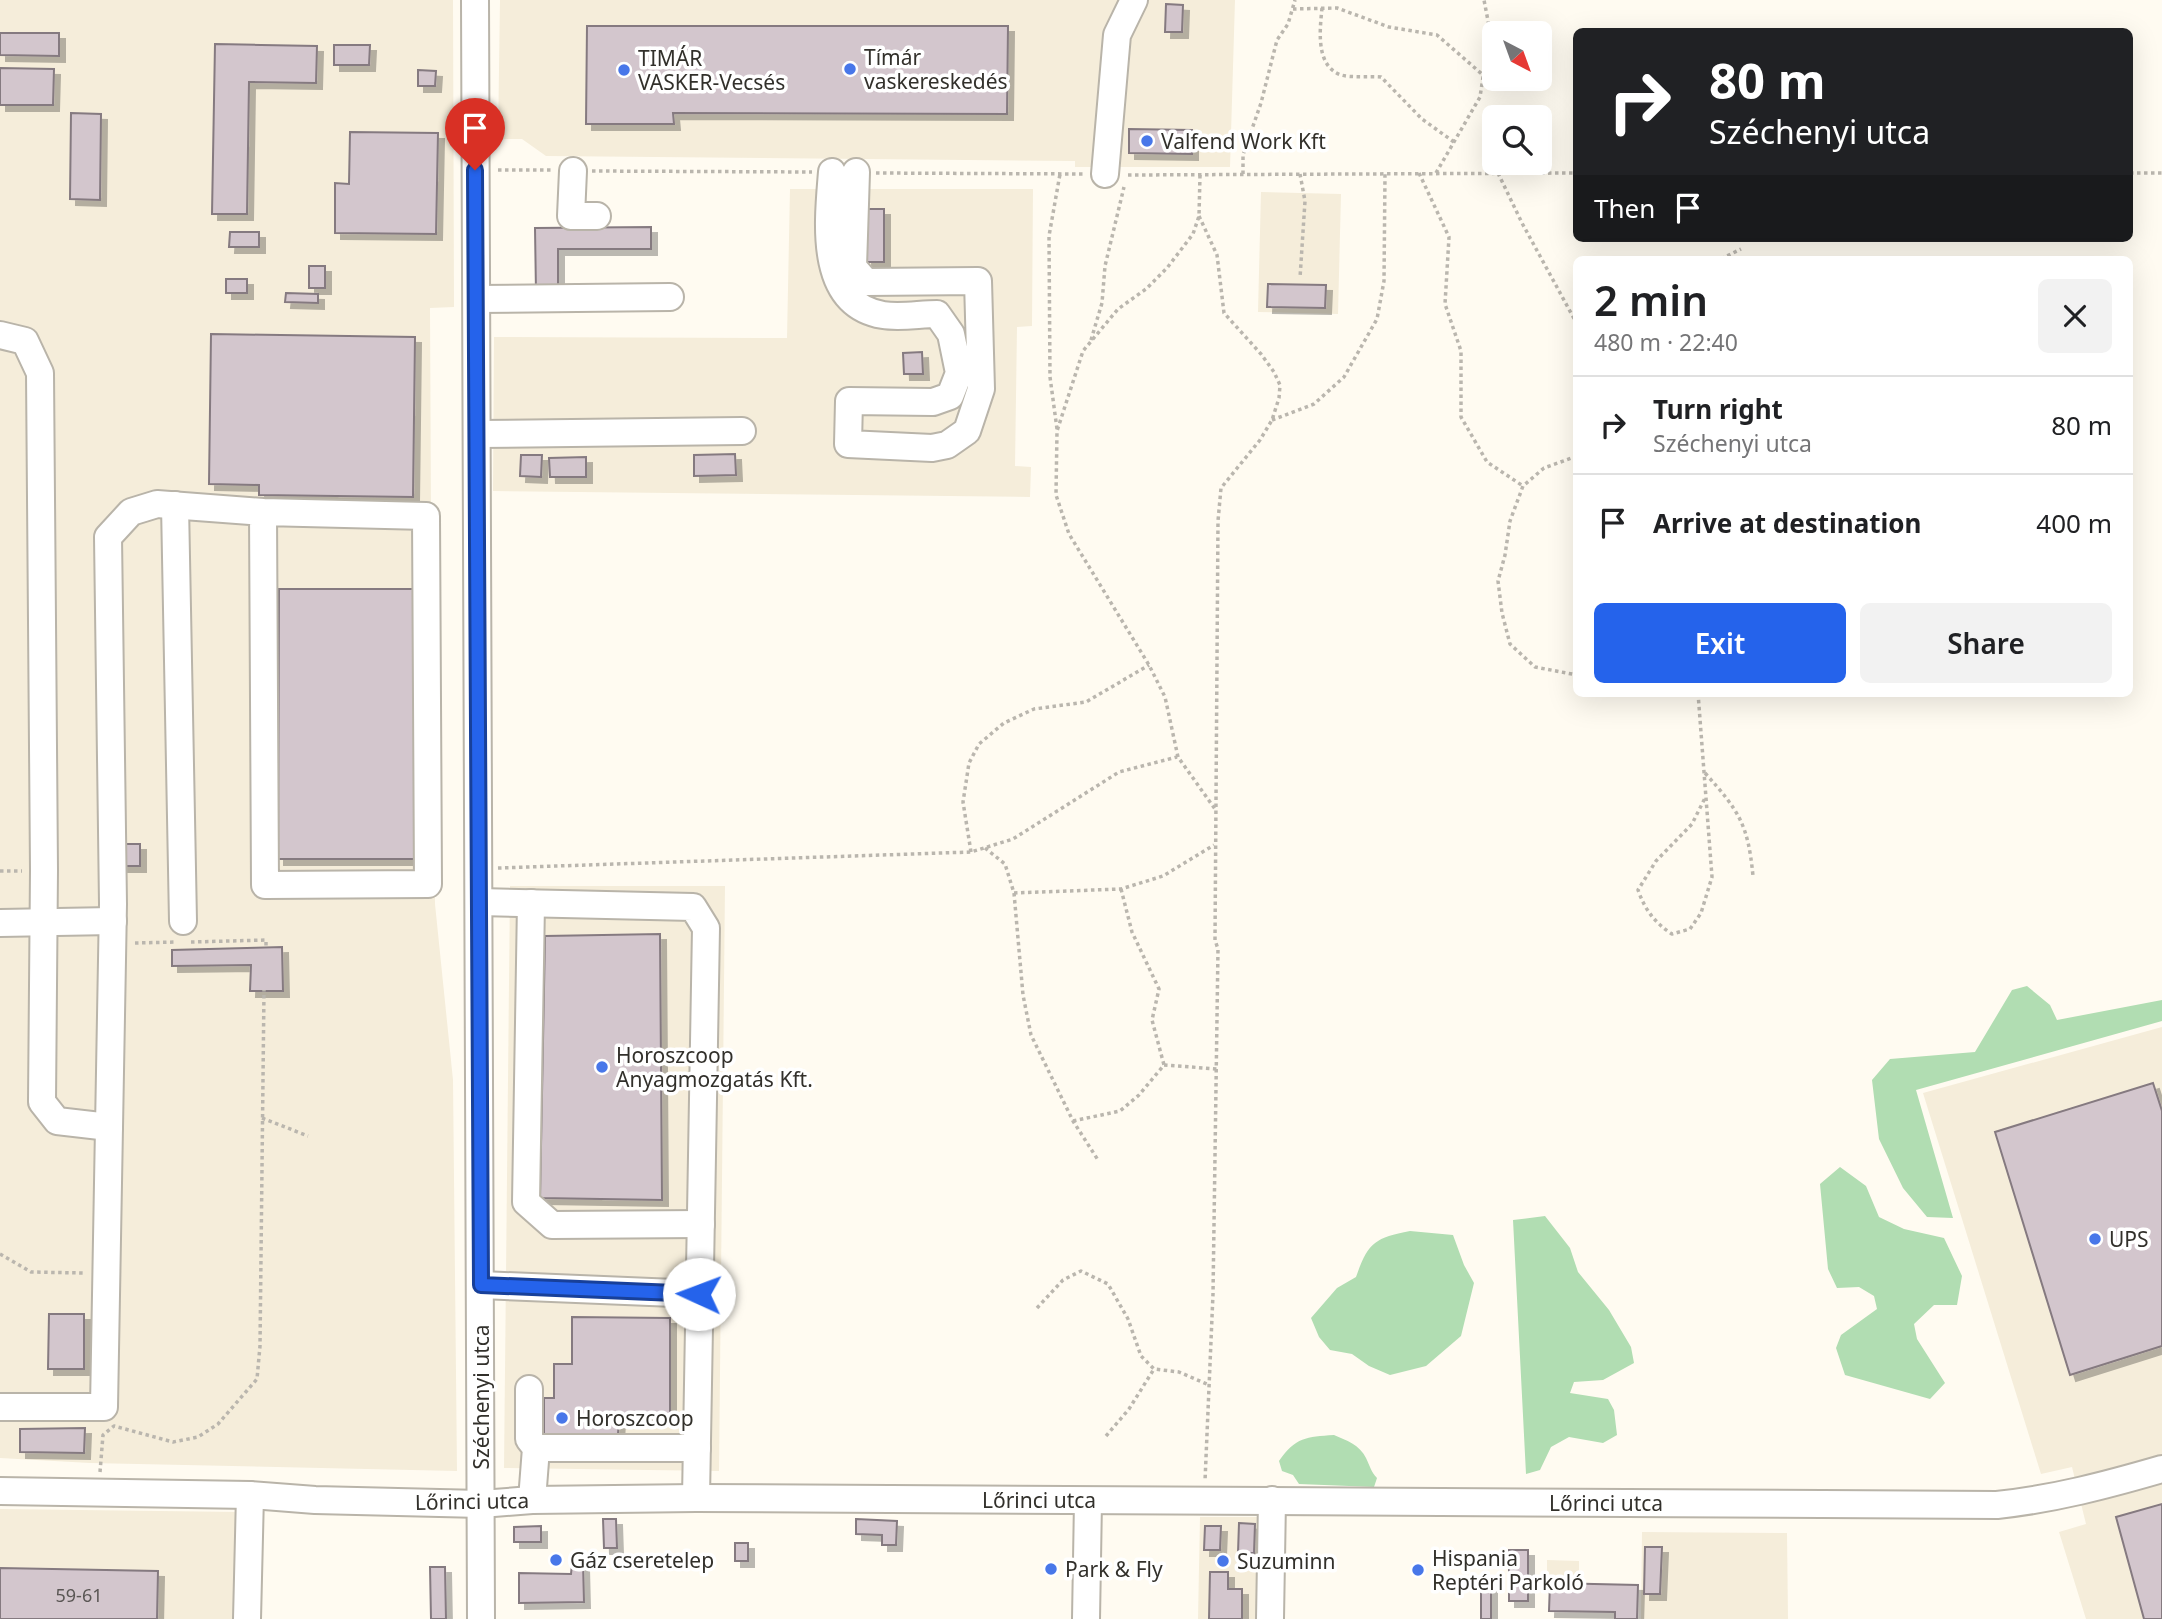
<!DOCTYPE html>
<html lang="en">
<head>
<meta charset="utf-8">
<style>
	:root { --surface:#fff; --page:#f2f2f2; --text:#202124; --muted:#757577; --line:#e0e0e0; --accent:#2563eb }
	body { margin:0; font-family:"Noto Sans",sans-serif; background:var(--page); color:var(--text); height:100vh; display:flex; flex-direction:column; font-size:26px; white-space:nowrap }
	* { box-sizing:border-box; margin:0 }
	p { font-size:23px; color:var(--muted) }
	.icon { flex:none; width:38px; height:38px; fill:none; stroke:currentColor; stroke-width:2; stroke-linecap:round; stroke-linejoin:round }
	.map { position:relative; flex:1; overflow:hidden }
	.side { position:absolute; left:1573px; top:256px; width:560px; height:441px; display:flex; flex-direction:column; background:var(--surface); border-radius:10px; box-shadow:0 7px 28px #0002 }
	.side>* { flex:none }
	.banner { position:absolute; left:1573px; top:28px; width:560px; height:214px; border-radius:10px; box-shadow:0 7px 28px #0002; background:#202124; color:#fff; overflow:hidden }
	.needle { width:46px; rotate:139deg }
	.fabs { position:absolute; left:1482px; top:21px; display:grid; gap:14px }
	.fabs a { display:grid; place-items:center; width:70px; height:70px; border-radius:10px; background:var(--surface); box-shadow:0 7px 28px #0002; font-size:35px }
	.pin { position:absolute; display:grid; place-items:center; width:60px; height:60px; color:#fff; margin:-72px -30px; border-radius:50% 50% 50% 0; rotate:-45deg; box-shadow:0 0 7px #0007 }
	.pin .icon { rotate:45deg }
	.me { position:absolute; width:77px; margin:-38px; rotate:272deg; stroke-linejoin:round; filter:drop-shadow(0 0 5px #0008) }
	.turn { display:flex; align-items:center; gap:24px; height:147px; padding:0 21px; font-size:32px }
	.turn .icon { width:91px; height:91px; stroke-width:2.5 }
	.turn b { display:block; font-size:49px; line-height:60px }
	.then { display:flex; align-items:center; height:66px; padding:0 21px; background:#0003; gap:14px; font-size:26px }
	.round { display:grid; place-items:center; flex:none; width:74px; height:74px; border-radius:10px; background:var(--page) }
	.overview { display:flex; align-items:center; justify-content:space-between; height:119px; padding:0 21px }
	h1 { font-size:42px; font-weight:600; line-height:52px }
	.cta { display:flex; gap:14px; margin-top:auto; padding:14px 21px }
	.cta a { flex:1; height:80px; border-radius:10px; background:var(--accent); color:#fff; font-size:28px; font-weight:600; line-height:80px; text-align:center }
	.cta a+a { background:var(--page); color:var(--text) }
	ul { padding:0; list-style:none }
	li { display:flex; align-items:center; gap:21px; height:98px; padding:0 21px; border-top:2px solid var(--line) }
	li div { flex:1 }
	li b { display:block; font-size:26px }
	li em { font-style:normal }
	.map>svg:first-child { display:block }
	.built { fill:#f5edda }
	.green { fill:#b1ddb2 }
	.building { fill:#d3c6cd; stroke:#857a80; stroke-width:2; filter:url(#shadow) }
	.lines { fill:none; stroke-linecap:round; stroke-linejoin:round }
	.minor-casing { stroke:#b9b4a9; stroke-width:30 }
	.path { stroke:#bab6ae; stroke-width:3.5; stroke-dasharray:3.5 3.5; stroke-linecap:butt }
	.minor { stroke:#fff; stroke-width:26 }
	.route-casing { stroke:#184099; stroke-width:18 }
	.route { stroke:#2563eb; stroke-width:12 }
	.poi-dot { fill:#4877e9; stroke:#fff; stroke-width:2.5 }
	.labels { text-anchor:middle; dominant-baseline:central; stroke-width:7; stroke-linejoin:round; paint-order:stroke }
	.number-label { font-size:18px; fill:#5a5654 }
	.poi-label { font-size:21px; fill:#32302b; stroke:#fff; text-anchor:start }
	.street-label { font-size:21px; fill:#32302b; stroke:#fff }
</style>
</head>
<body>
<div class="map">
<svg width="2162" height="1619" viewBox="0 0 2162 1619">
	<defs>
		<filter id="shadow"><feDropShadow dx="6" dy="6" stdDeviation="0" flood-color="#0004"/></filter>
	</defs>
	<rect width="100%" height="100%" fill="#fffbf1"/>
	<g class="built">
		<polygon points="0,0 453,0 454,307 430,308 432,722 435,904 453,1080 457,1471 90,1463 0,1458"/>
		<polygon points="500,0 1235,0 1230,167 1075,167 1075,161 546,156 522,139 498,139"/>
		<polygon points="790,189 1033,189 1032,326 1017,327 1015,466 1031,467 1030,497 493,491 494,337 787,338"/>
		<polygon points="1261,192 1341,194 1338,314 1258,312"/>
		<polygon points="510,886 725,886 719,1471 504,1468"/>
		<polygon points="2162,1027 2162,1619 2086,1619 2059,1532 2086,1524 2072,1467 2041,1474 1923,1093"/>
		<polygon points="0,1509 240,1512 236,1619 0,1619"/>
		<polygon points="1200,1517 1259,1517 1256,1619 1198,1619"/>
		<polygon points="1642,1532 1787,1533 1788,1619 1641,1619"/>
		<polygon points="1547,1560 1579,1561 1579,1581 1547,1581"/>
	</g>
	<g class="green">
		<polygon points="2027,986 2050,1005 2057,1020 2162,1000 2162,1021 1916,1090 1953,1218 1927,1217 1903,1188 1879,1139 1872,1080 1890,1059 1975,1052 2012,990"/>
		<polygon points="1840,1167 1866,1186 1879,1217 1904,1229 1944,1238 1962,1276 1957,1305 1934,1305 1914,1324 1917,1339 1945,1383 1930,1399 1845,1375 1836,1348 1841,1335 1877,1309 1874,1296 1859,1287 1837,1288 1828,1269 1820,1184"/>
		<polygon points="1545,1216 1570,1248 1578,1272 1609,1310 1631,1347 1634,1363 1603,1380 1574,1382 1570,1393 1608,1399 1614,1410 1617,1435 1603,1443 1569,1437 1551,1447 1540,1470 1526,1474 1513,1220"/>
		<path d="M1410,1231L1453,1235L1464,1265L1474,1283L1461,1336L1426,1366L1390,1375L1369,1366L1352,1354L1330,1350L1319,1337L1311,1318L1337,1288L1356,1277C1368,1243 1374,1238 1410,1231Z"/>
		<path d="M1334,1435C1346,1440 1360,1445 1366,1458C1370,1466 1371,1472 1377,1478L1374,1487L1299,1484L1293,1475L1282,1471L1279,1461C1296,1437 1306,1437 1334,1435Z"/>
	</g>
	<g class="building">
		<polygon points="1166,4 1183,5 1182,32 1165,32"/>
		<polygon points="587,26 1008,26 1007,114 673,113 674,124 586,124"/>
		<polygon points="0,33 59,33 59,56 0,55"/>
		<polygon points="215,44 317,46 316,83 249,82 247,214 212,214"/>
		<polygon points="334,45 370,45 369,65 334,65"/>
		<polygon points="0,68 54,69 53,105 0,105"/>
		<polygon points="418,70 436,71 435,86 418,86"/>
		<polygon points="71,113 101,114 100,200 70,199"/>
		<polygon points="1129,129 1192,130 1192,154 1129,153"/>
		<polygon points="350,132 438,133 436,234 335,233 335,183 349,184"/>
		<polygon points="867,209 884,209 884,262 866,262"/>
		<polygon points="651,227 651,249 558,249 558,293 536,293 535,228"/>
		<polygon points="230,232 259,232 259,247 229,247"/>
		<rect x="309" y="266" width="16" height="22"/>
		<rect x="226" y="279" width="21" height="14"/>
		<polygon points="1268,284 1326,285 1325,308 1267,307"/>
		<polygon points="286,293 318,294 318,303 285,302"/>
		<polygon points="211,334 415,337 413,497 259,495 259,485 209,484"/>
		<polygon points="922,352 923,374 904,374 903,353"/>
		<polygon points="735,454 736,475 694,476 694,455"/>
		<polygon points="521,455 542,455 541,477 520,476"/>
		<polygon points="586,457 586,477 550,477 549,458"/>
		<polygon points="279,589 422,589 421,859 278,859"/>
		<rect x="121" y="844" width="19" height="22"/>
		<polygon points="660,934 662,1200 540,1198 545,936"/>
		<polygon points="282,947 283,991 250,991 251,965 172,966 172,950"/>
		<polygon points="2153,1083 2162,1111 2162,1346 2070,1375 1995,1132"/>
		<polygon points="49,1314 84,1314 84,1369 48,1369"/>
		<polygon points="572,1317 670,1318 670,1418 619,1418 618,1434 544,1434 544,1398 554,1398 554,1364 572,1364"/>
		<polygon points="85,1428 84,1453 20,1452 20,1429"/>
		<polygon points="2162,1504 2162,1619 2144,1619 2116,1517"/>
		<polygon points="603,1519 616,1519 617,1548 604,1548"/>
		<polygon points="856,1519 897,1521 896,1545 882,1545 882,1535 856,1534"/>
		<polygon points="1239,1523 1255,1524 1254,1553 1238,1553"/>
		<polygon points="541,1526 541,1542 514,1542 514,1527"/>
		<polygon points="1205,1526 1221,1526 1220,1550 1204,1550"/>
		<rect x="735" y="1543" width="13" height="18"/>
		<polygon points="1645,1547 1662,1547 1660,1594 1644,1594"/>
		<rect x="1509" y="1550" width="19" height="51"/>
		<polygon points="583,1563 584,1602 519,1603 519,1573 571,1574 572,1564"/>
		<polygon points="430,1567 445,1567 446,1619 431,1619"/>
		<polygon points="0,1568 158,1571 157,1619 0,1619"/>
		<polygon points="1210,1572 1228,1572 1228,1589 1242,1589 1242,1619 1209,1619"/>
		<polygon points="1550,1583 1638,1585 1637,1619 1615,1619 1615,1612 1549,1611"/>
		<rect x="1481" y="1586" width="10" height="33"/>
	</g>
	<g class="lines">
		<g class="minor-casing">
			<g id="minor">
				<polyline points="475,0 481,1619"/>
				<polyline points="573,171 571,216 597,216"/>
				<path d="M832,172C828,222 818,304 883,315C900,318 920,314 937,314L951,334L959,373L950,396L933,402L849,401L848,444L932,448L947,445L967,431L981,389L978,281L866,282L853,267L856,172"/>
				<polyline points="1105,174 1117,35 1134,0"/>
				<polyline points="477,299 670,297"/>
				<polyline points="0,335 25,341 40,373 44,870 42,1102 57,1121 109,1127"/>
				<polyline points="477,434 742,431"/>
				<polyline points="175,505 183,921"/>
				<polyline points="479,902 693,907 706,928 696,1498"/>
				<polyline points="531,903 526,1202 552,1225 701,1224"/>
				<polyline points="0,923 113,921"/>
				<polyline points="481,1285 699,1294"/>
				<polyline points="529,1389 529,1439 536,1448 532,1500"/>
				<polyline points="0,1407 104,1407 113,904 108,537 131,512 157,504 263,512 265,885 428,884 426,516 263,512"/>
				<polyline points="536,1448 697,1448"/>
				<path d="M0,1491L250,1495L315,1500L481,1504L532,1500L696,1498L1997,1505C2054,1499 2107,1485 2162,1469"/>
				<polyline points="247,1619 250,1495"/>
				<polyline points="1086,1619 1088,1501"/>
				<polyline points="1270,1619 1272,1500"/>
			</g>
		</g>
		<g class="path">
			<path d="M1322,8C1320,29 1315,66 1341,75C1352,78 1369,76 1381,77L1422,119L1454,142"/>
			<polyline points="1293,9 1337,8 1389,27 1437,35 1483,75"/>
			<polyline points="498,170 553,170"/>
			<polyline points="592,171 812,172"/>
			<polyline points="876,173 1085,174"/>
			<polyline points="1419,173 1449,237 1445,304 1461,351 1461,417 1487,462 1523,486"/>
			<polyline points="1436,173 1480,97 1490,31 1484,0"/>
			<polyline points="1498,173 1522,223 1577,324"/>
			<polyline points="2130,173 2162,173"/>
			<polyline points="1243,174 1243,155 1261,103 1277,40 1288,24 1295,0"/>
			<polyline points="1300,174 1305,201 1300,278"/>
			<polyline points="1128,175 1577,173"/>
			<polyline points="1200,175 1199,216 1193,234 1167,268 1146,289 1118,309 1083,351 1057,431 1056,495 1069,534 1149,665 1165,697 1178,757 1215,809"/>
			<polyline points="1199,216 1217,255 1224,313 1261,354 1274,372 1280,385 1279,398 1272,420 1260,440 1221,488 1218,521 1215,940 1218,949 1213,1294 1205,1481"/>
			<polyline points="1721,259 1741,249"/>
			<polyline points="1091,340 1102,303 1105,266 1124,187"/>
			<polyline points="1272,420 1314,404 1344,377 1377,319 1384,281 1385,174"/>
			<polyline points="1057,429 1050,377 1049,236 1060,174"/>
			<polyline points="1577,456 1544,468 1523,486 1510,521 1505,555 1498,581 1502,613 1510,644 1535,667 1577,675"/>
			<path d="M1698,693L1712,877L1701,913L1690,929L1672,934C1655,923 1645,910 1638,890L1656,861L1692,824L1706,796"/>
			<path d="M1705,773C1739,811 1748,824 1753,876"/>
			<polyline points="985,848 1005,864 1014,893 1023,995 1031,1035 1073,1121 1098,1160"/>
			<polyline points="971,852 963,802 969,763 979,744 1004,723 1034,709 1086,702 1149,665"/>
			<polyline points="498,868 971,852 1013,839 1119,772 1177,757"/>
			<polyline points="0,871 22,871"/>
			<polyline points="1121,889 1132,932 1159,989 1152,1020 1164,1065"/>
			<polyline points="1014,893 1121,889 1163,876 1214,845"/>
			<polyline points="191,942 266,940 266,948"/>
			<polyline points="135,943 176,942"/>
			<polyline points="262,1118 308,1136"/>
			<polyline points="1073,1121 1120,1111 1139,1095 1164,1065 1217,1069"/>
			<polyline points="0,1254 31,1272 84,1273"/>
			<polyline points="1037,1308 1063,1280 1081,1271 1108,1284 1128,1319 1141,1356 1154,1369 1179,1372 1209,1385"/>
			<polyline points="1106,1436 1129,1409 1154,1369"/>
			<polyline points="100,1472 103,1435 114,1426 173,1442 198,1437 218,1424 257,1379 260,1346 264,990"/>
		</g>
		<use href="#minor" class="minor"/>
	</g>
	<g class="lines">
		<g class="route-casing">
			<polyline id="route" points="475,170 481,1285 699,1294"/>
		</g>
		<use href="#route" class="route"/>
	</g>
	<g class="poi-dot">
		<circle cx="850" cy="69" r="7"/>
		<circle cx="624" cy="70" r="7"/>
		<circle cx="1147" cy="141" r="7"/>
		<circle cx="602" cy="1067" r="7"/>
		<circle cx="2095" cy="1239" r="7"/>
		<circle cx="562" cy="1418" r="7"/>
		<circle cx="556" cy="1560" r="7"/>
		<circle cx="1223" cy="1561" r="7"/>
		<circle cx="1051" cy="1569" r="7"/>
		<circle cx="1418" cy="1570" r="7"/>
	</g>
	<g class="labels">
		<g class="number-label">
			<text x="79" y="1595">59-61</text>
		</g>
		<g class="poi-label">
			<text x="864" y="57">Tímár<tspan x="864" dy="24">vaskereskedés</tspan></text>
			<text x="638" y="58">TIMÁR<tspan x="638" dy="24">VASKER-Vecsés</tspan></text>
			<text x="1161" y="141">Valfend Work Kft</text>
			<text x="616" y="1055">Horoszcoop<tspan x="616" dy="24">Anyagmozgatás Kft.</tspan></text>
			<text x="2109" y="1239">UPS</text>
			<text x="576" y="1418">Horoszcoop</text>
			<text x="1432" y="1558">Hispania<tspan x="1432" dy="24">Reptéri Parkoló</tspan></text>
			<text x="570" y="1560">Gáz cseretelep</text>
			<text x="1237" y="1561">Suzuminn</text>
			<text x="1065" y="1569">Park &amp; Fly</text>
		</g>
		<g class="street-label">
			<text transform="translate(481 1397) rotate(-90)">Széchenyi utca</text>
			<text x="1039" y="1500">Lőrinci utca</text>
			<text transform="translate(472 1501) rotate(-1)">Lőrinci utca</text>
			<text x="1606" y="1503">Lőrinci utca</text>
		</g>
	</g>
</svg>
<div class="fabs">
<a><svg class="needle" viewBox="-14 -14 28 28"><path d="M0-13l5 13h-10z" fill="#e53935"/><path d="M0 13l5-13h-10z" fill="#757577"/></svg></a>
<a><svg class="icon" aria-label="search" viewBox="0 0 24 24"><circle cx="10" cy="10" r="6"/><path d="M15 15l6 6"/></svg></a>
</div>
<div class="pin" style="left:475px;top:170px;background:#d93025"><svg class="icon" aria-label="arrive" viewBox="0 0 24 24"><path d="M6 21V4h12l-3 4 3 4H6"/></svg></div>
<svg class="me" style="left:699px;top:1294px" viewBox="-20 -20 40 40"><circle r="19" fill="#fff"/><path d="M0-13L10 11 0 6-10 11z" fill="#2563eb"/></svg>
<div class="banner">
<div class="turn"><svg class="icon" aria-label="right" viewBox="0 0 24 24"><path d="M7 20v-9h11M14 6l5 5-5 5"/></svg><div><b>80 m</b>Széchenyi utca</div></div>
<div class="then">Then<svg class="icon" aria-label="arrive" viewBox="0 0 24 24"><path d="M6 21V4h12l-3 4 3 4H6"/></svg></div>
</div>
<section class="side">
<div class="overview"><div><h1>2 min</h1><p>480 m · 22:40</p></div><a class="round"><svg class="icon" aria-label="close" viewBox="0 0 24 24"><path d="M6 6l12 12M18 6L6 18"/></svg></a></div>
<ul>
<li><svg class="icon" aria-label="right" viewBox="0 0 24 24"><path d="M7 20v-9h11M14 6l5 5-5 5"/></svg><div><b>Turn right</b><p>Széchenyi utca</p></div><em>80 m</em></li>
<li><svg class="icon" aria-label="arrive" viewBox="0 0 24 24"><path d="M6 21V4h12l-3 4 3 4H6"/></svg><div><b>Arrive at destination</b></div><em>400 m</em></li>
</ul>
<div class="cta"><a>Exit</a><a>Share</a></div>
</section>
</div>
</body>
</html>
